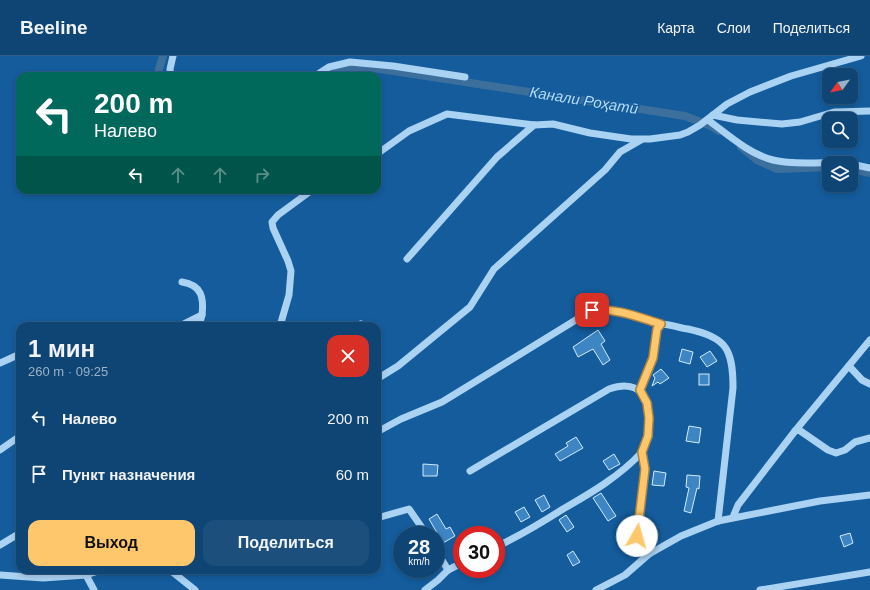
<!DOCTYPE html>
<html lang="ru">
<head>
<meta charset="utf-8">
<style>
	:root { --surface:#0f4575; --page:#1d4f7d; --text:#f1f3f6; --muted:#9bb1c5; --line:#2f5d87; --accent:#ffc76c }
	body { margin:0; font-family:Helvetica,sans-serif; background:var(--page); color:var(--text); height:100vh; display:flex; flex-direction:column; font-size:15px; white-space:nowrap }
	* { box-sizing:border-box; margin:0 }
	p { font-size:13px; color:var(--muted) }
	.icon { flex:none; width:22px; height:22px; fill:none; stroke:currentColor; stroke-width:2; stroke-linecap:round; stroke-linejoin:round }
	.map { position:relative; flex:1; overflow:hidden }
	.side { position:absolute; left:16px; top:266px; width:365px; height:252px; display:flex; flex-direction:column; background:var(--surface); border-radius:12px; box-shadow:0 2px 6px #0003,0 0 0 1px var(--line) }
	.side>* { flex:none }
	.guide { position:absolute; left:16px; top:16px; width:365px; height:122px; border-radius:12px; box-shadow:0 2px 6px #0003,0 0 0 1px var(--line); background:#00695c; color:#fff; overflow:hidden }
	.needle { width:26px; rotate:237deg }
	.tools { position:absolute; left:822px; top:12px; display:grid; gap:8px }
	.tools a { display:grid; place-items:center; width:36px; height:36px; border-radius:8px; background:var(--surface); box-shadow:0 2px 6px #0003,0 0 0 1px var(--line); font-size:20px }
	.speed { position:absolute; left:393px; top:470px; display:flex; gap:8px; font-size:20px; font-weight:700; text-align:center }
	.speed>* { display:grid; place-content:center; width:52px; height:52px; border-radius:50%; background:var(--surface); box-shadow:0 2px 6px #0003,0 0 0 1px var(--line); line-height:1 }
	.speed small { font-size:10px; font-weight:400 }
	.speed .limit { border:6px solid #d22; background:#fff; color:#111 }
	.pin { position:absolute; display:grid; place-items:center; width:34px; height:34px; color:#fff; margin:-17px; border-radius:8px; box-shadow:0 2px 6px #0006 }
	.me { position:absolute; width:44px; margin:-22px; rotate:7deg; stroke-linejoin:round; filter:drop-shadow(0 0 3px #0008) }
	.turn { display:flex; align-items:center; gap:14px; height:84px; padding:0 12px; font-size:18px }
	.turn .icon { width:52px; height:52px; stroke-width:2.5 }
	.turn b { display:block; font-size:28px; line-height:34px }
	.lanes { display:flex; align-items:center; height:38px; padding:0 12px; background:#0003; justify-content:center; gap:20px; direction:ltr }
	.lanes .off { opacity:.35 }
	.round { display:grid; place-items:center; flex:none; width:42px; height:42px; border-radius:12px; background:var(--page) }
	.headline { display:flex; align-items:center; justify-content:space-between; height:68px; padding:0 12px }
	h1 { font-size:24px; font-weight:800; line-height:30px }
	.button { display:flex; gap:8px; margin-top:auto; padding:8px 12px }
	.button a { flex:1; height:46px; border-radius:12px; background:var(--accent); color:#111; font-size:16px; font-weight:800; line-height:46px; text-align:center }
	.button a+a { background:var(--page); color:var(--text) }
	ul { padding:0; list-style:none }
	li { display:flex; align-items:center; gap:12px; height:56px; padding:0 12px }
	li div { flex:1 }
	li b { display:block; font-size:15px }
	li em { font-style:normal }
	header { display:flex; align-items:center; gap:24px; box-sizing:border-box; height:56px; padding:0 20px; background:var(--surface); border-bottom:1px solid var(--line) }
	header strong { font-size:19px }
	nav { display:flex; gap:22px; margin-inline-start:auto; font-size:14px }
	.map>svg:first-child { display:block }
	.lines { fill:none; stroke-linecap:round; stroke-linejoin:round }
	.canal { stroke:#3d6f9d; stroke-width:8 }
	.building { fill:#3d86c3; stroke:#d2eafd }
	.minor { stroke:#aad2f3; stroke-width:7 }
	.route-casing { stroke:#a68146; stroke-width:10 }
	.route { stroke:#ffc76c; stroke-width:7 }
	.labels { text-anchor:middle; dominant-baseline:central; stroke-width:3; stroke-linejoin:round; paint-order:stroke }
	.water-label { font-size:15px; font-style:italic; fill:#b7dcfa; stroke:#145c9c }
</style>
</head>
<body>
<header>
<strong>Beeline</strong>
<nav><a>Карта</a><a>Слои</a><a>Поделиться</a></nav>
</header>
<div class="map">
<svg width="870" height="534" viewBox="0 0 870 534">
	<rect width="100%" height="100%" fill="#145c9c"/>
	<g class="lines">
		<g class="canal">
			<polyline points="157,20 163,0"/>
			<polyline points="327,20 348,11 367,11 685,60 711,70 719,75"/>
			<polyline points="741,91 757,104 777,113 829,111"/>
			<polyline points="851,113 870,117"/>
		</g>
	</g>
	<g class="building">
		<polygon points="598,274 605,285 601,288 610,304 603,309 593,293 578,301 573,291"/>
		<polygon points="682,293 693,296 690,308 679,305"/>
		<polygon points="710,295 717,305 707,311 700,301"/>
		<polygon points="661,313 669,322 660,328 658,326 652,330 655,322 653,319"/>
		<rect x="699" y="318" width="10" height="11"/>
		<polygon points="689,370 701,372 699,387 686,385"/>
		<polygon points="576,381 583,392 560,405 555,398 568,390 566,387"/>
		<polygon points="614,398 620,408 609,414 603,405"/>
		<polygon points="423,408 438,409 437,420 423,420"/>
		<polygon points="654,415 666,417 664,430 652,429"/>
		<polygon points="687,419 700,420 699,433 697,432 691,457 684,455 689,432 686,431"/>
		<polygon points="601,437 616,460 608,465 593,442"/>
		<polygon points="544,439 550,451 542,456 535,444"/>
		<polygon points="524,451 530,461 521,466 515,456"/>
		<polygon points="437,458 446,473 450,471 455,480 443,487 429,463"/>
		<polygon points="566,459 574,471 567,476 559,464"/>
		<polygon points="850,477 853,487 844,491 840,480"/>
		<polygon points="573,495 580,506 573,510 567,499"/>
	</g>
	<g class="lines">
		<g class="minor">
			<polyline points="171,20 170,13 173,0"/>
			<polyline points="315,20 329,11 350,6 393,10 465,21"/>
			<polyline points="713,59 737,64 782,68 800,66 834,56 870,55"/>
			<path d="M708,64C727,78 749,98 773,104C792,109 814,106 834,107"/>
			<polyline points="377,98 409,75 447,58 534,69 553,68 590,77 631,83 650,83 680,79 688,76 700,69 727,48 750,36 791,20 861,0"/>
			<polyline points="851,108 870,112"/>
			<polyline points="407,203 497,101 534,69"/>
			<path d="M180,270L202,259C204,242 202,229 182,226"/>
			<polyline points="199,270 202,259"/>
			<polyline points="280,270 289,239 291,215 288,205 273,172 272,166 278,159 312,134"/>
			<polyline points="360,270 361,268"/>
			<polyline points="0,307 20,298"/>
			<polyline points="849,310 862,324 870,328"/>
			<polyline points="377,323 398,310 470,251 494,213 605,114 620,96 641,84"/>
			<path d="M640,334L653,302L657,273L661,268C670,268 679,272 688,273C727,281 733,294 733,332L718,465"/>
			<polyline points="795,375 870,284"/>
			<path d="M377,376L401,363L442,346L592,254C616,252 638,261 661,268"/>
			<polyline points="0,394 20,380"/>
			<path d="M470,415L609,333C654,317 655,368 642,396"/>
			<polyline points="733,461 738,449 795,375 799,374 828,394 836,397 845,394 855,386 870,382"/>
			<polyline points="377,462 409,453 427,479"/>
			<polyline points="0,489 20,477"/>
			<path d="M496,491C519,480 541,467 563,453C591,437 620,420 642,396L645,413L637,481L641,492L649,498L681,480L718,465L820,445L870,439"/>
			<polyline points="170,514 195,534"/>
			<polyline points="448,514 462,507"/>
			<polyline points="0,519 43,522 86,519 94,534"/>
			<polyline points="86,519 101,514"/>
			<polyline points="425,534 438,524 448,514 436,494"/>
			<polyline points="596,534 625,519 649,498"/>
			<polyline points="760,534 870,516"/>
		</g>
	</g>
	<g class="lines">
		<g class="route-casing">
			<path id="route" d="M592,254C616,252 638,261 661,268L657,273L653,302L640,334L647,347L649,362L648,380L642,396L645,413L637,480"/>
		</g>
		<use href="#route" class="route"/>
	</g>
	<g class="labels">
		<g class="water-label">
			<text transform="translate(584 44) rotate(9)">Канали Роҳатӣ</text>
		</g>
	</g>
</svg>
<div class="tools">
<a><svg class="needle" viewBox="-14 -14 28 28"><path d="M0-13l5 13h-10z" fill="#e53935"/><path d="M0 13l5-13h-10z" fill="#9bb1c5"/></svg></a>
<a><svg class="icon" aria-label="search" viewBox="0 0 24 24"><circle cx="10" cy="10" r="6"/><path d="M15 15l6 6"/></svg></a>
<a><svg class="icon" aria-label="layers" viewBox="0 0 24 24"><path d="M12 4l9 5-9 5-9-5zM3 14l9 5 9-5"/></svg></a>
</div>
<div class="speed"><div>28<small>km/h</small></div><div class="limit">30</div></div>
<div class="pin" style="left:592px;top:254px;background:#d93025"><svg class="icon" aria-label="arrive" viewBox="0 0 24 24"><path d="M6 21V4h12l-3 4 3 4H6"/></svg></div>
<svg class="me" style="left:637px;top:480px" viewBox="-20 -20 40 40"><circle r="19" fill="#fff"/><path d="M0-13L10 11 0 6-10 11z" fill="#ffc76c"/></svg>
<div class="guide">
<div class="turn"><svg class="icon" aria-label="left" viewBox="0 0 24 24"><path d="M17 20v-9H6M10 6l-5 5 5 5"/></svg><div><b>200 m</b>Налево</div></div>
<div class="lanes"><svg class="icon" aria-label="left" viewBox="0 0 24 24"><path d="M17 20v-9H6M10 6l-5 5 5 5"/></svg><svg class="icon off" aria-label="ahead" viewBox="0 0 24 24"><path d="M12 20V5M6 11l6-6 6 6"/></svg><svg class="icon off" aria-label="ahead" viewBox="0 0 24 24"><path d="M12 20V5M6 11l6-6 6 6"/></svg><svg class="icon off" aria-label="right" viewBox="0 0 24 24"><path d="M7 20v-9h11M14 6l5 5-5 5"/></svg></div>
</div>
<section class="side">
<div class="headline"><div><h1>1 мин</h1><p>260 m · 09:25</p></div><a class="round" style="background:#d93025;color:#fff"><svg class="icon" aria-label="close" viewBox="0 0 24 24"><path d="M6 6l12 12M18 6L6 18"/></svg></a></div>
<ul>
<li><svg class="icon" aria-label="left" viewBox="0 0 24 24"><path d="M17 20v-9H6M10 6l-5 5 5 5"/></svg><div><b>Налево</b></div><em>200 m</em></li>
<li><svg class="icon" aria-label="arrive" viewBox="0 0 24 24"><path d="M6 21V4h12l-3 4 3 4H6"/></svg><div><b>Пункт назначения</b></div><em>60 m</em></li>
</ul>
<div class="button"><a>Выход</a><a>Поделиться</a></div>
</section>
</div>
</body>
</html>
